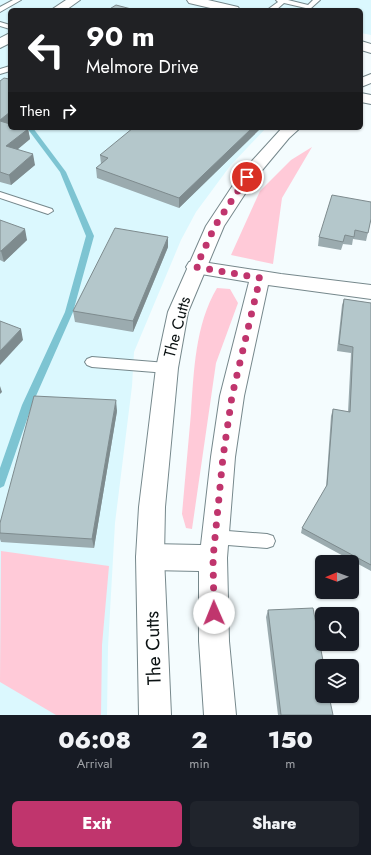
<!DOCTYPE html>
<html lang="en">
<head>
<meta charset="utf-8">
<style>
	:root { --surface:#171b24; --page:#20242c; --text:#f1f3f6; --muted:#9ea1a6; --accent:#c0356d }
	body { margin:0; font-family:Jost,sans-serif; background:var(--page); color:var(--text); height:100vh; display:flex; flex-direction:column; font-size:15px; white-space:nowrap }
	* { box-sizing:border-box; margin:0 }
	p { font-size:13px; color:var(--muted) }
	.icon { flex:none; width:22px; height:22px; fill:none; stroke:currentColor; stroke-width:2; stroke-linecap:round; stroke-linejoin:round }
	.map { position:relative; height:715px; overflow:hidden }
	.details { display:flex; flex-direction:column; background:var(--surface); flex:1 }
	.details>* { flex:none }
	.top-card { position:absolute; left:8px; top:8px; width:355px; height:122px; border-radius:6px; box-shadow:0 1px 3px #0004; background:#202124; color:#fff; overflow:hidden }
	.needle { width:26px; rotate:269deg }
	.controls { position:absolute; left:315px; top:555px; display:grid; gap:8px }
	.controls a { display:grid; place-items:center; width:44px; height:44px; border-radius:6px; background:var(--surface); box-shadow:0 1px 3px #0004; font-size:20px }
	.pin { position:absolute; display:grid; place-items:center; width:34px; height:34px; color:#fff; margin:-17px; border:2px solid #fff; border-radius:50%; box-shadow:0 1px 4px #0007 }
	.me { position:absolute; width:44px; margin:-22px; rotate:359deg; stroke-linejoin:round; filter:drop-shadow(0 0 3px #0008) }
	.turn { display:flex; align-items:center; gap:14px; height:84px; padding:0 12px; font-size:18px }
	.turn .icon { width:52px; height:52px; stroke-width:2.5 }
	.turn b { display:block; font-size:28px; line-height:34px }
	.then { display:flex; align-items:center; height:38px; padding:0 12px; background:#0003; gap:8px; font-size:15px }
	.eta { display:flex; justify-content:space-evenly; align-items:center; height:68px; text-align:center }
	.eta b { font-size:24px; font-weight:800; line-height:28px }
	.primary-button { display:flex; gap:8px; margin-top:auto; padding:8px 12px }
	.primary-button a { flex:1; height:46px; border-radius:6px; background:var(--accent); color:#fff; font-size:16px; font-weight:800; line-height:46px; text-align:center }
	.primary-button a+a { background:var(--page); color:var(--text) }
	.map>svg:first-child { display:block }
	.built { fill:#dbf8fe }
	.green { fill:#ffcad8 }
	.lines { fill:none; stroke-linecap:round; stroke-linejoin:round }
	.stream { fill:#7dc4d2; fill-rule:evenodd }
	.service-casing { stroke:#76888c; stroke-width:2 }
	.minor-casing { stroke:#76888c; stroke-width:2 }
	.tertiary-casing { stroke:#76888c; stroke-width:2 }
	.service { fill:#fff; fill-rule:evenodd }
	.minor { fill:#fff; fill-rule:evenodd }
	.tertiary { fill:#fff; fill-rule:evenodd }
	.wall { fill:#9babaf }
	.shaded-wall { fill:#7e8b8e }
	.building { fill:#b4c7cb; stroke:#7e8b8e }
	.route { stroke:#c0356d; stroke-width:7; stroke-dasharray:0 12.6 }
	.labels { text-anchor:middle; dominant-baseline:central; stroke-width:3; stroke-linejoin:round; paint-order:stroke }
	.street-label { font-size:16px; fill:#0b1213; stroke:#fff }
	.near-street-label { font-size:19px; fill:#0b1213; stroke:#fff }
</style>
</head>
<body>
<div class="map">
<svg width="371" height="715" viewBox="0 0 371 715">
	<rect width="100%" height="100%" fill="#f4fcfe"/>
	<polygon class="built" points="0,0 371,0 371,35 361,33 361,10 10,10 10,128 266,128 230,166 196,212 181,240 134,352 132,386 115,523 108,647 107,715 0,715"/>
	<g class="green">
		<polygon points="312,147 282,198 273,264 231,255 260,191 291,160"/>
		<path d="M217,288L230,289L238,303L216,363L192,529L186,528L182,514C185,480 188,447 191,413C194,371 195,325 217,288Z"/>
		<polygon points="1,551 109,566 102,645 101,715 56,715 0,682"/>
	</g>
	<g class="lines">
		<polygon class="stream" points="27,128 33,128 66,172 94,236 73,312 32,405 5,483 4,486 0,488 0,468 22,405 65,312 86,236 60,172"/>
		<g class="service-casing">
			<g id="service">
				<polygon points="13,0 21,0 0,12 0,7"/>
				<polygon points="276,0 288,0 308,5 313,0 320,0 310,9 284,3 276,10 267,10 278,2"/>
				<polygon points="0,22 10,25 10,29 0,26"/>
				<polygon points="10,66 10,71 0,74 0,69"/>
				<polygon points="0,192 52,209 53,211 48,214 0,198"/>
				<polygon points="92,357 167,363 172,364 174,368 172,372 167,373 92,367 87,365 85,362 87,359"/>
				<polygon points="215,530 267,534 273,536 275,541 273,546 267,548 215,544 209,542 207,537 209,532"/>
			</g>
		</g>
		<g class="minor-casing">
			<g id="minor">
				<polygon points="66,0 80,0 66,10 51,10"/>
				<polygon points="187,0 208,0 238,7 240,10 219,10 189,3"/>
				<polygon points="10,33 10,43 0,48 0,38"/>
				<polygon points="361,41 371,44 371,53 361,50"/>
				<polygon points="361,93 371,95 371,104 361,102"/>
				<polygon points="196,261 281,274 371,285 371,299 268,285 244,396 235,457 227,558 229,641 236,715 204,715 199,641 199,571 150,570 140,566 136,557 140,548 150,544 201,545 211,457 220,396 249,282 189,272 186,267 189,262"/>
			</g>
		</g>
		<g class="tertiary-casing">
			<g id="tertiary">
				<polygon points="371,74 371,83 361,87 361,78"/>
				<polygon points="282,128 300,128 289,138 254,180 224,226 188,312 178,368 165,507 164,557 171,715 139,715 136,557 139,507 156,368 168,312 206,226 241,173"/>
			</g>
		</g>
		<use href="#service" class="service"/>
		<use href="#minor" class="minor"/>
		<use href="#tertiary" class="tertiary"/>
	</g>
	<g class="wall">
		<polygon points="10,69 10,128 28,129 30,139 17,150 35,165 11,185 0,182 0,81 9,79 8,70"/>
		<polygon points="261,128 179,208 97,178 96,168 101,164 100,155"/>
		<polygon points="371,219 366,241 353,239 352,245 343,244 341,250 318,246 319,237"/>
		<polygon points="0,220 27,240 4,262 0,260"/>
		<polygon points="168,237 168,247 133,332 75,322 73,311"/>
		<polygon points="344,299 371,303 371,571 301,533 302,528 326,488 331,416 333,409 348,412 351,353 337,351 342,305"/>
		<polygon points="117,411 94,548 1,542 0,539 0,523"/>
		<polygon points="268,610 333,715 278,715 266,617"/>
	</g>
	<g class="shaded-wall">
		<polygon points="10,112 10,124 0,125 0,120"/>
		<polygon points="252,128 261,128 179,208 179,198"/>
		<polygon points="28,129 30,139 8,157 6,146"/>
		<polygon points="33,154 35,165 11,185 9,175"/>
		<polygon points="25,229 27,240 4,262 1,251"/>
		<polygon points="168,237 168,247 133,332 133,321"/>
		<polygon points="21,329 23,340 0,365 0,351"/>
		<polygon points="0,386 2,392 0,394"/>
		<polygon points="116,400 117,411 94,548 92,539"/>
	</g>
	<g class="building">
		<polygon points="116,5 135,10 108,10"/>
		<polygon points="10,75 10,112 0,120 0,81 4,78 9,79"/>
		<polygon points="0,121 10,124 10,128 25,128 28,129 6,146 33,154 9,175 0,172"/>
		<polygon points="133,128 252,128 179,198 96,168 108,158 100,155"/>
		<polygon points="332,195 371,202 371,219 368,233 355,230 354,237 345,235 343,242 319,237"/>
		<polygon points="0,220 25,229 1,251 0,251"/>
		<polygon points="115,228 168,237 133,321 73,311"/>
		<polygon points="344,299 371,303 371,565 302,528 327,485 333,409 350,412 353,347 339,344"/>
		<polygon points="0,321 21,329 0,351"/>
		<polygon points="34,396 116,400 92,539 0,533 0,523"/>
		<polygon points="313,608 324,666 322,666 322,696 329,696 333,715 281,715 268,610"/>
	</g>
	<g class="lines">
		<polyline class="route" points="214,613 213,558 223,457 232,396 260,278 196,267 215,226 247,177"/>
	</g>
	<g class="labels">
		<g class="street-label">
			<text transform="translate(177 327) rotate(-75)">The Cutts</text>
		</g>
		<g class="near-street-label">
			<text transform="translate(153 648) rotate(-92)">The Cutts</text>
		</g>
	</g>
</svg>
<div class="controls">
<a><svg class="needle" viewBox="-14 -14 28 28"><path d="M0-13l5 13h-10z" fill="#e53935"/><path d="M0 13l5-13h-10z" fill="#9ea1a6"/></svg></a>
<a><svg class="icon" aria-label="search" viewBox="0 0 24 24"><circle cx="10" cy="10" r="6"/><path d="M15 15l6 6"/></svg></a>
<a><svg class="icon" aria-label="layers" viewBox="0 0 24 24"><path d="M12 4l9 5-9 5-9-5zM3 14l9 5 9-5"/></svg></a>
</div>
<div class="pin" style="left:247px;top:177px;background:#d93025"><svg class="icon" aria-label="arrive" viewBox="0 0 24 24"><path d="M6 21V4h12l-3 4 3 4H6"/></svg></div>
<svg class="me" style="left:214px;top:613px" viewBox="-20 -20 40 40"><circle r="19" fill="#fff"/><path d="M0-13L10 11 0 6-10 11z" fill="#c0356d"/></svg>
<div class="top-card">
<div class="turn"><svg class="icon" aria-label="left" viewBox="0 0 24 24"><path d="M17 20v-9H6M10 6l-5 5 5 5"/></svg><div><b>90 m</b>Melmore Drive</div></div>
<div class="then">Then<svg class="icon" aria-label="right" viewBox="0 0 24 24"><path d="M7 20v-9h11M14 6l5 5-5 5"/></svg></div>
</div>
</div>
<section class="details">
<div class="eta">
<div><b>06:08</b><p>Arrival</p></div>
<div><b>2</b><p>min</p></div>
<div><b>150</b><p>m</p></div>
</div>
<div class="primary-button"><a>Exit</a><a>Share</a></div>
</section>
</body>
</html>
